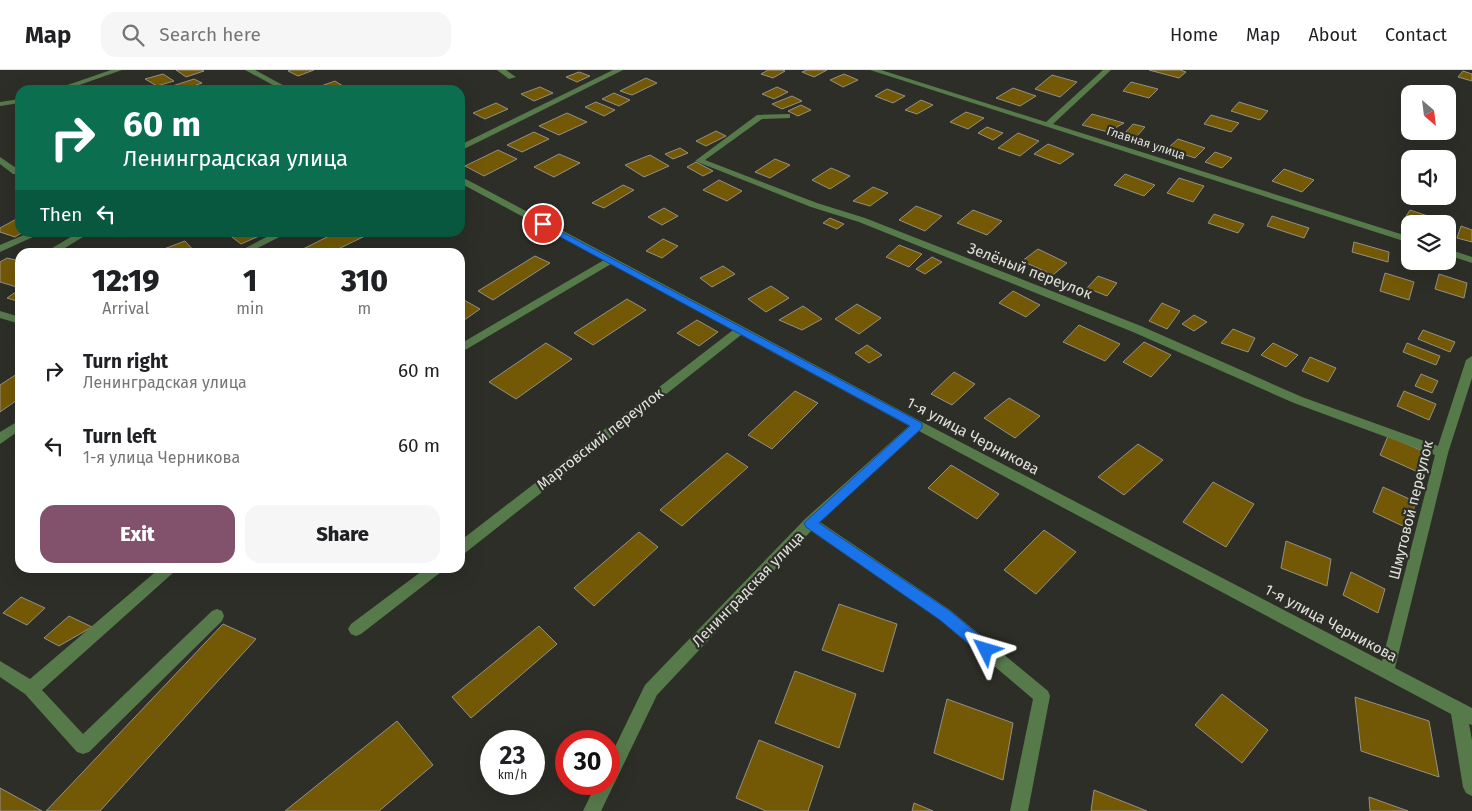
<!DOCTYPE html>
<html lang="en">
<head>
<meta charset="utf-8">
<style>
	:root { --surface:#fff; --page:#f6f6f6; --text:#202124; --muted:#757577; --line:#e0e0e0; --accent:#82526d }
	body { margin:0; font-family:"Fira Sans",sans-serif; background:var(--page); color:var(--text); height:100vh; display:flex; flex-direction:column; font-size:19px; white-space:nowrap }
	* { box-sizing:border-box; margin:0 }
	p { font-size:16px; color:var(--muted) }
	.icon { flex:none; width:28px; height:28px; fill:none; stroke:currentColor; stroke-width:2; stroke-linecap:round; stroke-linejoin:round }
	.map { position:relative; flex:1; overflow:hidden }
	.side { position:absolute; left:15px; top:178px; width:450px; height:325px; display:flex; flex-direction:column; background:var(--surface); border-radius:15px; box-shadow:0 5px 20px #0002 }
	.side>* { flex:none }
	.banner { position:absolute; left:15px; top:15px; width:450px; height:152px; border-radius:15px; box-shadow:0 5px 20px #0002; background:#0b6e4f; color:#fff; overflow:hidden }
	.needle { width:32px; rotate:152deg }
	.buttons { position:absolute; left:1401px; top:15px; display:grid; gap:10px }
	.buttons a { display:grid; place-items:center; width:55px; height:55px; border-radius:10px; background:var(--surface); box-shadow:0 5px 20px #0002; font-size:25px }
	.speed { position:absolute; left:480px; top:660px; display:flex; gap:10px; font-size:25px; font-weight:700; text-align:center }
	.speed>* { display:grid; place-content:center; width:65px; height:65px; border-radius:50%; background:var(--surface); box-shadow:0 5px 20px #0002; line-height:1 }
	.speed small { font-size:12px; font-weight:400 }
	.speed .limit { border:8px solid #d22; background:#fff; color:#111 }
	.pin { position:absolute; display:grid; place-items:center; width:42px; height:42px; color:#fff; margin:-21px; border:2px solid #fff; border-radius:50%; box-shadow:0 1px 5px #0007 }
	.me { position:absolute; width:55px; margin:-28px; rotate:310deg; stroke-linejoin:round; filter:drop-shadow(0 0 4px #0008) }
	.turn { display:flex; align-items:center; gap:18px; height:105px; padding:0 25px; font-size:22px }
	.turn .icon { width:65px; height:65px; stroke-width:2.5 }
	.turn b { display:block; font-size:35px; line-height:42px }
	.then { display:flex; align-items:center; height:48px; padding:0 25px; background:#0003; gap:10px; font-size:19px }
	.eta { display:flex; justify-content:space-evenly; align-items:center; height:85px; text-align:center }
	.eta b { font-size:30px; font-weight:800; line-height:35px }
	.cta { display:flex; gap:10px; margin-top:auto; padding:10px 25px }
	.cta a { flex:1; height:58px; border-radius:15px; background:var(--accent); color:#fff; font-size:20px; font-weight:800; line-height:58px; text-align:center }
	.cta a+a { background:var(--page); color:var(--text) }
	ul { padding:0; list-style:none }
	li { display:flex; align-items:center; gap:15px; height:75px; padding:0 25px }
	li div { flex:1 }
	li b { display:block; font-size:19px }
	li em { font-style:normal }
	header { display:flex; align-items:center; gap:30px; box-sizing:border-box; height:70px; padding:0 25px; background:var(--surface); border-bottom:1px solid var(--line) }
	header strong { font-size:24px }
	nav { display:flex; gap:28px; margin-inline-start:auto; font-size:18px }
	.search { width:350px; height:45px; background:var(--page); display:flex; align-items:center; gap:12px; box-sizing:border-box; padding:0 18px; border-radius:15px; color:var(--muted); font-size:19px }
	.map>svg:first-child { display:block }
	.building { fill:#735906; stroke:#939087 }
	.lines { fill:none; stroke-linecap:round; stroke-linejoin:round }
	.minor { fill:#577a4b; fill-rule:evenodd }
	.route { fill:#1a73e8; stroke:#114b97 }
	.labels { text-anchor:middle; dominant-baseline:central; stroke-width:4.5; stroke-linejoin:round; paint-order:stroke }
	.far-street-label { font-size:12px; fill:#e0e1dc; stroke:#2d2e27 }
	.street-label { font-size:15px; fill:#e0e1dc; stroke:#2d2e27 }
</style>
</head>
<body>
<header>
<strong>Map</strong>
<div class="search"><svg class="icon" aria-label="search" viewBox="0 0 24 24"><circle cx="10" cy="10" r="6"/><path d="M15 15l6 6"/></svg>Search here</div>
<nav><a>Home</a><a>Map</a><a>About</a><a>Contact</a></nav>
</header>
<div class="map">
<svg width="1472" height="741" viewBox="0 0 1472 741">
	<rect width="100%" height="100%" fill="#2d2e27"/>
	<g class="building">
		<polygon points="176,0 202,0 204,1 186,7"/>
		<polygon points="292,0 314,0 298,6 288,1"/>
		<polygon points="768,0 782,0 785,1 773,8 761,4"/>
		<polygon points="807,0 827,0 814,7 802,2"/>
		<polygon points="1149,0 1180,0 1186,2 1179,8"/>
		<polygon points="1463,1 1472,4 1472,11 1458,7"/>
		<polygon points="579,2 590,6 577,12 566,7"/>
		<polygon points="163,4 174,11 157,16 145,9"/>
		<polygon points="844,4 858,10 843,17 830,10"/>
		<polygon points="1052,5 1077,12 1060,27 1035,19"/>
		<polygon points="646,8 657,13 632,25 620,21"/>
		<polygon points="194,9 202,13 182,20 160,20"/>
		<polygon points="335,11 343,16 330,20 321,16"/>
		<polygon points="1131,12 1158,19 1149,28 1123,21"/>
		<polygon points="540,17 553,23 534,31 521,24"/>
		<polygon points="777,17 788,22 774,29 762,24"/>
		<polygon points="1013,18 1036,26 1020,36 996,28"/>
		<polygon points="887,19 905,26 893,33 875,26"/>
		<polygon points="614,23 630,30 619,36 602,29"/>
		<polygon points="792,26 802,31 782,39 772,34"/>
		<polygon points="921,30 933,35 917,44 905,40"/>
		<polygon points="596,32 615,40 604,46 585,37"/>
		<polygon points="1239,32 1268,41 1260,50 1231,41"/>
		<polygon points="496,33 508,39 485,49 473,43"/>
		<polygon points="801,35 811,40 798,46 788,41"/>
		<polygon points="966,42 984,48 968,59 950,52"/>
		<polygon points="567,43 587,52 559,65 539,56"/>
		<polygon points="1092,44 1124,53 1108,62 1082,55"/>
		<polygon points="1211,45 1239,53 1231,62 1204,54"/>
		<polygon points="1133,54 1145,57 1137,66 1125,63"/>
		<polygon points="987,57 1003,63 993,70 978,63"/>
		<polygon points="716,61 726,66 706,76 696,71"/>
		<polygon points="534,62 549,69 522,82 507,75"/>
		<polygon points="1018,63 1039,71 1020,86 998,78"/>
		<polygon points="1178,69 1205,78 1195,88 1167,79"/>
		<polygon points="1048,74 1074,84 1060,94 1034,84"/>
		<polygon points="680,78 688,83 673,89 665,84"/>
		<polygon points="498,80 517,89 484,106 465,96"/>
		<polygon points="1215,82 1232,88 1222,98 1205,92"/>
		<polygon points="559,84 580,93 554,107 534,97"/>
		<polygon points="650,85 669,96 644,107 625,95"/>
		<polygon points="775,89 790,95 770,108 755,102"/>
		<polygon points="696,92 713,101 703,106 687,97"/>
		<polygon points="831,98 850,106 830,119 812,110"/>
		<polygon points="1284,99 1314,110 1302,122 1272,111"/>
		<polygon points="1125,104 1155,115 1144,126 1114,115"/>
		<polygon points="1179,108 1204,116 1193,132 1167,123"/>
		<polygon points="719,110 742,121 727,131 703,120"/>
		<polygon points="623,115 634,120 604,138 592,133"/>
		<polygon points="873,117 888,123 870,136 853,131"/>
		<polygon points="916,136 942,146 925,161 899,150"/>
		<polygon points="664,138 678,146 662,155 648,147"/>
		<polygon points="973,140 1002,151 987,165 957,153"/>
		<polygon points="1410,140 1428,146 1423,154 1403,151"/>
		<polygon points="1214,144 1244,154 1238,163 1208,153"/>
		<polygon points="1272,146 1309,158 1304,168 1267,156"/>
		<polygon points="20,147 20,162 23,162 15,167 0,162 0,158"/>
		<polygon points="830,148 844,154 837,159 823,153"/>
		<polygon points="1461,156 1472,160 1472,172 1457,168"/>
		<polygon points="232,162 266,162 266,163 241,174 228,164"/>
		<polygon points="337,162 364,162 367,165 332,182 297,182"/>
		<polygon points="663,169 678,176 662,188 646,181"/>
		<polygon points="185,171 195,182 156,182"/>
		<polygon points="1354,172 1389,182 1388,192 1352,182"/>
		<polygon points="899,175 922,184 909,197 886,187"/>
		<polygon points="1038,179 1067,193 1053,205 1022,191"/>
		<polygon points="535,186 550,193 493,230 478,221"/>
		<polygon points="932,187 942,192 925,204 916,199"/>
		<polygon points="7,188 20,191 20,218 0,212 0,192"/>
		<polygon points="723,196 735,204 712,217 700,208"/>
		<polygon points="1385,203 1414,212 1409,230 1380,221"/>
		<polygon points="1439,204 1467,213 1464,228 1435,219"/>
		<polygon points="1098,206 1117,213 1107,226 1087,218"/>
		<polygon points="771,216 789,228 766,242 748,229"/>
		<polygon points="20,219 20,232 7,228"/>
		<polygon points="1013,221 1040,235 1026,247 999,233"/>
		<polygon points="627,229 646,240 593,275 574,263"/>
		<polygon points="464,230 480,239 460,253 460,232"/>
		<polygon points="1162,233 1180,241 1167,259 1149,251"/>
		<polygon points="857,234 881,248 859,264 835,249"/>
		<polygon points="803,236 822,249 802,260 779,250"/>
		<polygon points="1194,245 1207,252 1194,261 1182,254"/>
		<polygon points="697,250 718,262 699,276 677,263"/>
		<polygon points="1079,255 1120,274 1105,291 1063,272"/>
		<polygon points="1233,259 1255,268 1248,282 1221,273"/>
		<polygon points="1423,260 1455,272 1450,282 1418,269"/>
		<polygon points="1144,272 1171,285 1151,307 1123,292"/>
		<polygon points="546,273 572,289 516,329 489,312"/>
		<polygon points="1273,273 1298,285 1286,297 1261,285"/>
		<polygon points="1407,273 1440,286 1436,295 1403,282"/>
		<polygon points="867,275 882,285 869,293 855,283"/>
		<polygon points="1310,287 1336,298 1328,312 1302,301"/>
		<polygon points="20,302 20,328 0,342 0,315"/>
		<polygon points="954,302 975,314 952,335 931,324"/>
		<polygon points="1421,304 1438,311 1432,323 1415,316"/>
		<polygon points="795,321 818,333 772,379 748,365"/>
		<polygon points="1404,321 1436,334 1429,350 1397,336"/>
		<polygon points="1009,328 1040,346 1015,368 984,348"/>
		<polygon points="1388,366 1425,382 1418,402 1380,385"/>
		<polygon points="1138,374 1163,390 1124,425 1098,407"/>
		<polygon points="727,383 748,397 682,456 660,440"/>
		<polygon points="951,395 999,424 977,449 928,418"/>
		<polygon points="1213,412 1254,434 1226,477 1183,452"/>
		<polygon points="1383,417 1416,432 1407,458 1373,442"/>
		<polygon points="1044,460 1076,482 1036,524 1004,500"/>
		<polygon points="639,462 658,477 594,536 574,518"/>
		<polygon points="1286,471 1331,489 1327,516 1281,498"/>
		<polygon points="1351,502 1385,519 1378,543 1343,525"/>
		<polygon points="21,527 45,538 27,555 3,543"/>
		<polygon points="839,534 897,554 883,602 822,580"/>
		<polygon points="69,546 92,557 59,576 44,568"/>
		<polygon points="223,554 256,569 100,741 46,741"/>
		<polygon points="539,556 557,574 471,648 452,627"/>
		<polygon points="795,601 856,624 839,678 775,653"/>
		<polygon points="1222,624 1268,660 1242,693 1195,655"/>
		<polygon points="1355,627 1429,651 1439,707 1361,681"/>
		<polygon points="947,629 1013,653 1003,710 934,683"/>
		<polygon points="397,651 433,695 379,741 285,741"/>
		<polygon points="759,670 823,696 808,741 766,741 736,728"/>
		<polygon points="0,718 42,741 0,741"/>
		<polygon points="1094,720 1147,741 1091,741"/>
		<polygon points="1369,727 1408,741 1370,741"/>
		<polygon points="914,733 933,741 912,741"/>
	</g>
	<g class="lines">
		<g class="minor">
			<polygon points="111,0 122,0 65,20 53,20"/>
			<polygon points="245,0 255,0 292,20 282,20"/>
			<polygon points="497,0 506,0 516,7 509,9"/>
			<polygon points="613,0 623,0 460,81 460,75"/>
			<polygon points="870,0 881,0 1046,52 1103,0 1111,0 1053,54 1410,167 1410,173"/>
			<polygon points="20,29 20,33 0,36 0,32"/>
			<polygon points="787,44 790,44 790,48 762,49 705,90 817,133 865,148 1141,256 1302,327 1438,376 1466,290 1472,286 1472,308 1448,383 1395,598 1472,638 1472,655 1469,654 1472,670 1472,726 1466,723 1463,717 1451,644 919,361 820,452 950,540 1048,621 1050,626 1028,741 1010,741 1033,629 940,550 811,461 657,625 601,741 583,741 596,714 609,714 609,689 645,615 805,449 909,356 741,265 465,483 460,485 460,471 733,260 611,194 460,283 460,274 604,190 460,113 460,106 922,352 1382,591 1435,385 1294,333 1133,262 859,152 811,137 695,91 757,45"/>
			<polygon points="0,87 19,100 19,104 13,104 0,94"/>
			<polygon points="31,162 44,162 0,182 0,175"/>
			<polygon points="79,162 91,162 60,181 61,182 51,182 49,180"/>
			<polygon points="276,162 289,162 250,182 238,182"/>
			<polygon points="1448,179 1472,187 1472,193 1448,185"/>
			<polygon points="0,241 20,247 20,254 0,248"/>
			<polygon points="20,350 20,360 0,374 0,362"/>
			<polygon points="160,498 176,498 174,502 42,620 83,664 212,541 217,539 222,541 224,546 222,551 89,682 83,684 77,682 25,624 0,607 0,591 30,609"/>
			<polygon points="426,498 443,498 441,502 361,564 356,566 351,564 348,559 351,554"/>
		</g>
	</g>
	<polygon class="route" points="543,152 922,353 922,358 819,453 950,541 991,575 993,580 991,584 986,586 981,584 940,550 806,457 804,453 910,356 540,156 539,154"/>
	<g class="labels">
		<g class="far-street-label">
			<text transform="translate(1146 73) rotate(18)">Главная улица</text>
		</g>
		<g class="street-label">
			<text transform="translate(1030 201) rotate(21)">Зелёный переулок</text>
			<text transform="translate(973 366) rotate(28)">1-я улица Черникова</text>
			<text transform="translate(600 369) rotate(-38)">Мартовский переулок</text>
			<text transform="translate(1411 440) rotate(-76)">Шмутовой переулок</text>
			<text transform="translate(748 519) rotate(-46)">Ленинградская улица</text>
			<text transform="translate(1331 553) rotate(28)">1-я улица Черникова</text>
		</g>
	</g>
</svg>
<div class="buttons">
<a><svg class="needle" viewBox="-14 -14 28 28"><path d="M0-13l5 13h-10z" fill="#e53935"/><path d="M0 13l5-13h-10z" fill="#757577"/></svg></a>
<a><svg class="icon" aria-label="sound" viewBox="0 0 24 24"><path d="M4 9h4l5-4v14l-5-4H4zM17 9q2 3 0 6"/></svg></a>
<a><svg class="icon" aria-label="layers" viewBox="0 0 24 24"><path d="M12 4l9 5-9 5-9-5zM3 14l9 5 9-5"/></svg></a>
</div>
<div class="speed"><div>23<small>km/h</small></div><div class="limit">30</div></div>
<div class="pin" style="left:543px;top:154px;background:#d93025"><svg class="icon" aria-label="arrive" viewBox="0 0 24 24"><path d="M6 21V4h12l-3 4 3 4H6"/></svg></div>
<svg class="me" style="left:986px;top:580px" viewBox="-20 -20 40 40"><path d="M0-17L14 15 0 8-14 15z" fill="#1a73e8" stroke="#fff" stroke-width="4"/></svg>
<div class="banner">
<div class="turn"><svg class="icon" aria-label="right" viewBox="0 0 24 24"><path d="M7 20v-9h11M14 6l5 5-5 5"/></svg><div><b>60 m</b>Ленинградская улица</div></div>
<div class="then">Then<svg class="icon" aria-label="left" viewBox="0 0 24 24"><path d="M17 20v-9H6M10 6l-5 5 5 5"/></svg></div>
</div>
<section class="side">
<div class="eta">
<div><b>12:19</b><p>Arrival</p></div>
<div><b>1</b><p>min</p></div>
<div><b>310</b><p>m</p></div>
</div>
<ul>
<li><svg class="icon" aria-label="right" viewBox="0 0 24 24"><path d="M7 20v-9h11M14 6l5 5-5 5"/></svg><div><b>Turn right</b><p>Ленинградская улица</p></div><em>60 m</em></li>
<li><svg class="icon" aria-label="left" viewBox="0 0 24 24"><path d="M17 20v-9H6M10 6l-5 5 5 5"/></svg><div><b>Turn left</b><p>1-я улица Черникова</p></div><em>60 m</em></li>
</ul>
<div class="cta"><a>Exit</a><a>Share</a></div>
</section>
</div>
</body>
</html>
